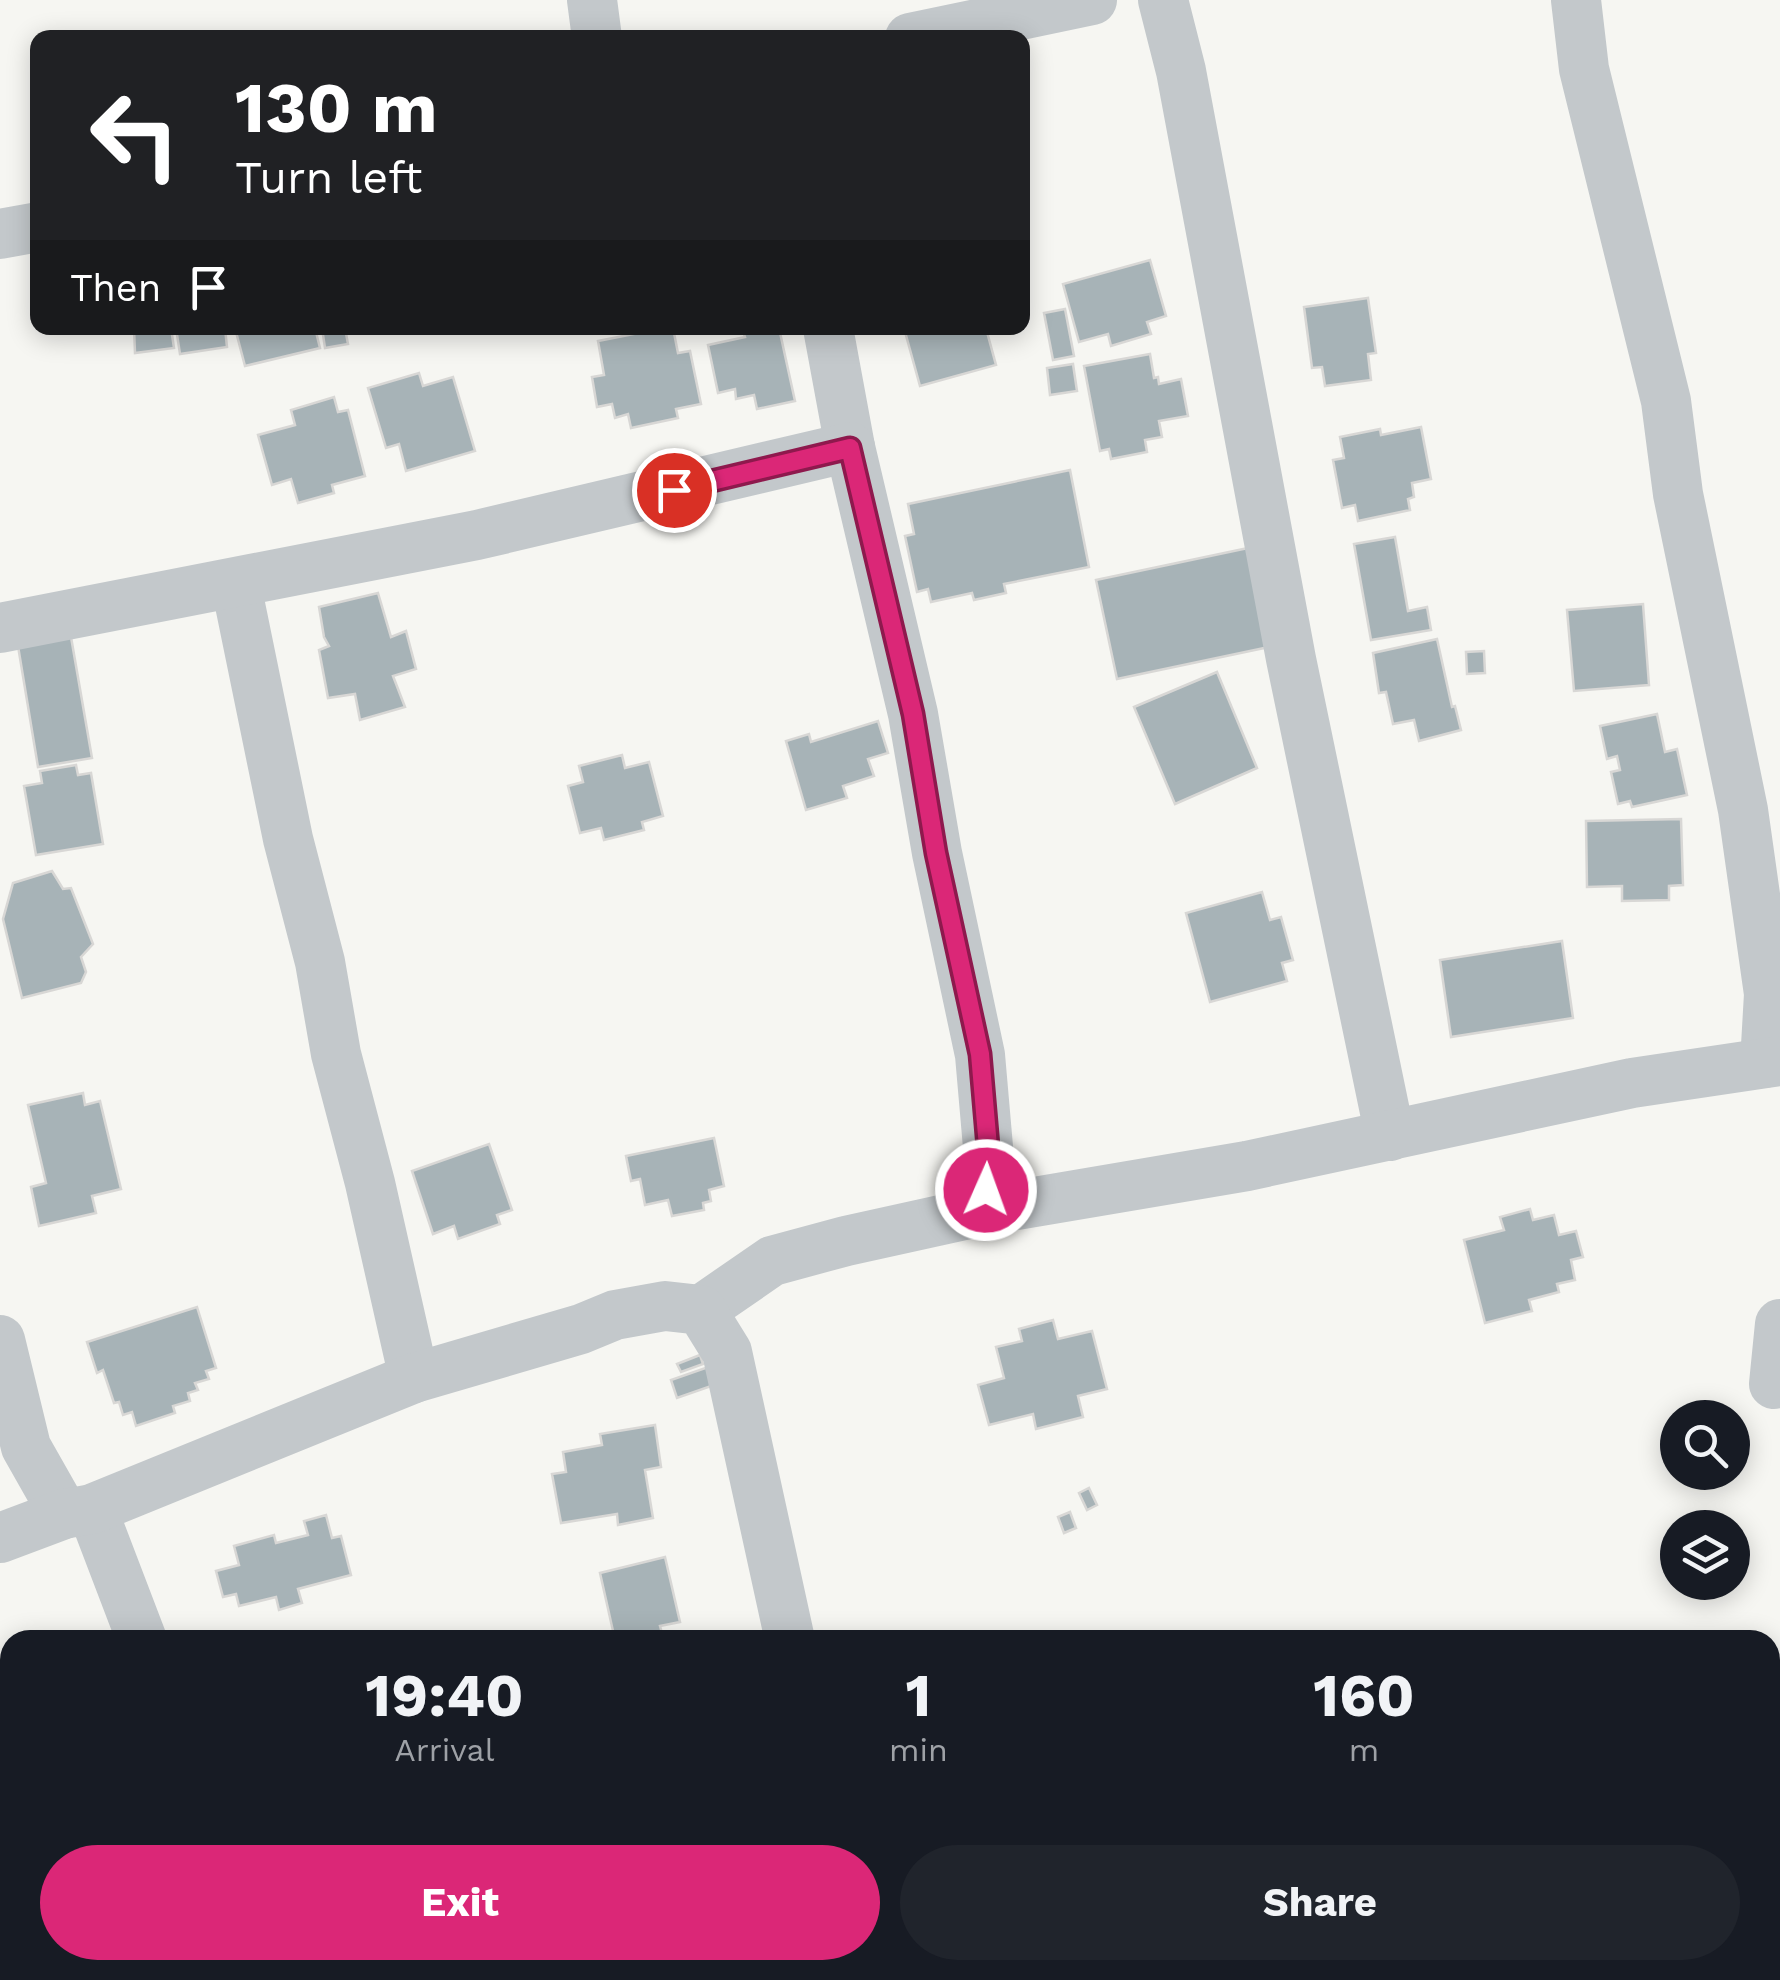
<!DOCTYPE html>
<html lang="en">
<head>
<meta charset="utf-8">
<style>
	:root { --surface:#171b24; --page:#20242c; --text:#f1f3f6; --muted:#9ea1a6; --accent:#db2777 }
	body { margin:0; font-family:"Work Sans",sans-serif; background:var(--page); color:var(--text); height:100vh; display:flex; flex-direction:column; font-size:38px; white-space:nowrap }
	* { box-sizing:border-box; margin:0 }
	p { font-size:32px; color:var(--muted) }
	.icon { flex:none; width:55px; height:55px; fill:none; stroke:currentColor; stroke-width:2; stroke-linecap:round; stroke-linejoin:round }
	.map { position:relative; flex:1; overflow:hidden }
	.details { position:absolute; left:0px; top:1630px; width:1780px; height:350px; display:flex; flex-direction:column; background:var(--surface); border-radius:30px 30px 0 0; box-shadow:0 5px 25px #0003 }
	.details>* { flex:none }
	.banner { position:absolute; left:30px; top:30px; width:1000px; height:305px; border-radius:20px; box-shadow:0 5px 25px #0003; background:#202124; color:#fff; overflow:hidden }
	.fabs { position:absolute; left:1660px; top:1400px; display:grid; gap:20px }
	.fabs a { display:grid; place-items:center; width:90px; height:90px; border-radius:50%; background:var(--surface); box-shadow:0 5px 25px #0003; font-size:50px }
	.pin { position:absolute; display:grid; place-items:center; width:85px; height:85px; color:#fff; margin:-42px; border:5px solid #fff; border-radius:50%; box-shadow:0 2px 10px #0007 }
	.me { position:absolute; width:110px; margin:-55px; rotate:2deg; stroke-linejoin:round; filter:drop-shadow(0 0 8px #0008) }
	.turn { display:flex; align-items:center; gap:35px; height:210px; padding:0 40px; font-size:45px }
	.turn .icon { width:130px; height:130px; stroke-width:2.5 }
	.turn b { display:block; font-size:70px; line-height:85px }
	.then { display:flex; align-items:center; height:95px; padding:0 40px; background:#0003; gap:20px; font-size:38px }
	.eta { display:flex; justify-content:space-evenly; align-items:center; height:170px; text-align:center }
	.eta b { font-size:60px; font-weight:700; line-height:70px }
	.cta { display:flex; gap:20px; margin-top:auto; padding:20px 40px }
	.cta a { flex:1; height:115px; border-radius:60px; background:var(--accent); color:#fff; font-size:40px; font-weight:700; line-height:115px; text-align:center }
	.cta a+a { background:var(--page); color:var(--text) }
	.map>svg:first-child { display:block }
	.building { fill:#a7b3b7; stroke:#d8d7d5; stroke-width:2.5 }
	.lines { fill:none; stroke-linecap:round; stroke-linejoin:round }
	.minor { stroke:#c3c8cb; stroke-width:50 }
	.route-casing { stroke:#8e194d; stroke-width:25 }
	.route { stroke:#db2777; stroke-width:18 }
</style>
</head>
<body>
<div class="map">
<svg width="1780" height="1980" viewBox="0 0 1780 1980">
	<rect width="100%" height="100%" fill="#f6f6f2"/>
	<g class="building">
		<polygon points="1150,260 1166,316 1147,322 1151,334 1111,346 1108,334 1079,342 1063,284"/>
		<polygon points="1368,298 1376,353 1368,354 1371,380 1325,386 1322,367 1312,368 1304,307"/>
		<polygon points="1065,309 1074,356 1053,360 1044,313"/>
		<polygon points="134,328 171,328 174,348 135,353"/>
		<polygon points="176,328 225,328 227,347 180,354"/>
		<polygon points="235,328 315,328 320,348 245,366"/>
		<polygon points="322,328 345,328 348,344 325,348"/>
		<polygon points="664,328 673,328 678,353 690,351 701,404 676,409 678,418 631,428 628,414 615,418 612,404 597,407 592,377 604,375 598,341"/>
		<polygon points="742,328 779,328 795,401 757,409 754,395 736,399 735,389 718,393 708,345 745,337"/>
		<polygon points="904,328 1004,328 987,332 996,365 920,386"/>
		<polygon points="1150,354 1154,378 1158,377 1159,384 1181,379 1188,416 1159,421 1162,437 1145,440 1147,452 1111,459 1109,449 1100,451 1084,366"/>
		<polygon points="1073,364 1077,391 1050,395 1047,368"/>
		<polygon points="419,373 423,386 453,377 475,451 406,471 399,444 386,448 368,388"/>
		<polygon points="334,397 338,412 348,410 365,476 332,485 334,493 298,503 291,479 272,485 258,435 295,425 291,410"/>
		<polygon points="1421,427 1431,479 1412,483 1414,497 1408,499 1410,510 1358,521 1355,505 1342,508 1333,460 1344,458 1340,437 1380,429 1381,435"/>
		<polygon points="1070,470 1089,567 1004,584 1006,593 974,600 972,593 931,602 928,589 917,592 905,536 914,534 908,504"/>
		<polygon points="1395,537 1408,611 1427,607 1431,630 1371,640 1354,544"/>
		<polygon points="1248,548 1269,647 1117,679 1096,580"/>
		<polygon points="378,593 391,637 406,631 416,669 393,676 405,707 360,720 355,694 328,698 319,650 329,646 324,637 319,607"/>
		<polygon points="1643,604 1649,685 1574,691 1567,610"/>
		<polygon points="71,637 92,758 38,767 18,646"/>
		<polygon points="1437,639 1452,707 1455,706 1461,730 1419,741 1414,720 1393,724 1386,692 1379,693 1373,653"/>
		<polygon points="1484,651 1485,673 1467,674 1466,652"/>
		<polygon points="1217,672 1257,768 1175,804 1134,707"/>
		<polygon points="1657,714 1665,752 1677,749 1687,795 1632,807 1630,801 1618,804 1611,772 1620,770 1617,756 1607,759 1600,726"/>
		<polygon points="878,721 888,753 868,759 874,776 843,786 847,798 806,810 786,741 809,734 811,742"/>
		<polygon points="622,755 625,768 649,762 663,816 642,822 644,830 604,840 601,828 580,833 568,786 583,782 579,766"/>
		<polygon points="76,765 78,775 91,773 103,844 36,855 24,786 42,783 40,771"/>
		<polygon points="1681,819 1683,885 1669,886 1669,900 1622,901 1622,886 1587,887 1586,821"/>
		<polygon points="52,871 63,889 71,888 93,944 81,957 86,972 81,983 22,998 3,919 13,883"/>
		<polygon points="1262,892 1270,920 1281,917 1293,960 1282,963 1287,981 1210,1002 1186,913"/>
		<polygon points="1562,941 1573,1018 1451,1037 1440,960"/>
		<polygon points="83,1093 85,1105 100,1101 121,1189 92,1196 96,1213 39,1226 31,1187 46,1183 28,1105"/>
		<polygon points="714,1138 724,1186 709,1190 711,1201 703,1203 704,1210 672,1216 668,1200 645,1205 640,1179 631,1181 626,1156"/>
		<polygon points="489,1144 512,1210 497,1215 500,1224 458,1239 454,1226 433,1234 412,1171"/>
		<polygon points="1530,1209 1533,1220 1554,1215 1559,1235 1576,1231 1583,1257 1571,1260 1575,1280 1557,1284 1559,1292 1529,1300 1532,1311 1485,1323 1464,1240 1504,1230 1500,1217"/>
		<polygon points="197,1307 216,1368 206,1371 209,1379 195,1383 198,1390 188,1393 190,1401 173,1406 175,1413 136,1426 132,1412 123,1415 119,1402 114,1403 103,1370 97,1373 87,1342"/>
		<polygon points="1053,1320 1058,1339 1092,1331 1107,1389 1078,1396 1083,1417 1036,1429 1033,1414 989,1425 978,1385 1004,1378 996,1347 1022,1341 1019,1329"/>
		<polygon points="700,1355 703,1364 681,1372 677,1364"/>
		<polygon points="711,1366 717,1384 677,1398 671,1380"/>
		<polygon points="655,1425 661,1467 645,1470 653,1518 618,1525 617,1514 561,1523 552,1474 566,1472 563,1452 602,1445 600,1434"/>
		<polygon points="1089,1488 1097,1505 1087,1510 1079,1493"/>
		<polygon points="1070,1512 1076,1528 1064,1533 1058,1517"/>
		<polygon points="326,1515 332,1538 341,1536 351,1575 298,1589 302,1603 279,1610 276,1597 239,1606 236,1594 223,1597 216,1571 239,1565 234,1546 274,1535 276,1543 308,1535 304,1521"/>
		<polygon points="665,1557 680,1622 660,1626 663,1637 615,1640 600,1573"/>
		<polygon points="10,1677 10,1785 4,1787 0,1770 0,1680"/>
		<polygon points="10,1956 10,1970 26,1970 29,1980 0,1980 0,1958"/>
	</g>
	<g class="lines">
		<g class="minor">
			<polyline points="592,0 597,38"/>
			<polyline points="1163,0 1181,71 1291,659 1390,1136"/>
			<polyline points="1576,0 1584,69 1666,401 1678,494 1743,810 1769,994 1765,1063"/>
			<polyline points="910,38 1092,0"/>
			<polyline points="0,234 38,227"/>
			<polyline points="828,328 850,447 913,714 937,853 980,1055 990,1170 982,1211"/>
			<polyline points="236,585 288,839 320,962 336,1054 370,1183 414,1378"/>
			<polyline points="0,628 477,535 850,447"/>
			<polyline points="701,1310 772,1261 846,1241 982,1211 1247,1166 1632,1083 1780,1061"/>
			<polyline points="0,1340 26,1447 64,1514"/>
			<polyline points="1774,1384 1780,1324"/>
			<polyline points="92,1509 142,1640"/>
			<polyline points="0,1538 64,1514 92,1509 414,1378 581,1329 615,1315 665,1306 701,1310 727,1352 790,1640"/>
			<polyline points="1770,1729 1780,1728"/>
			<polyline points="220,1970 222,1980"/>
			<polyline points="868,1970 871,1980"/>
			<polyline points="1500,1970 1504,1980"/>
		</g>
	</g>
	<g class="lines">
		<g class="route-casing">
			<polyline id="route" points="674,490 850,448 913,714 936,853 980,1054 990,1170 986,1190"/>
		</g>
		<use href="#route" class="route"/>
	</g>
</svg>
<div class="fabs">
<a><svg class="icon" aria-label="search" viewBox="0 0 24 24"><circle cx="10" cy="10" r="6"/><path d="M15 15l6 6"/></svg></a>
<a><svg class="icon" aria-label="layers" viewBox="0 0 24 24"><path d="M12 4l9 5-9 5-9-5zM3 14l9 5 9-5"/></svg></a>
</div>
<div class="pin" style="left:674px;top:490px;background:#d93025"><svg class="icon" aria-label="arrive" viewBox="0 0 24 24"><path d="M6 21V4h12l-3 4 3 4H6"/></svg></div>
<svg class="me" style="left:986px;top:1190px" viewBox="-20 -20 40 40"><circle r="17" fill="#db2777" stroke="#fff" stroke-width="3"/><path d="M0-11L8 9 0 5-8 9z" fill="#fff"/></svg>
<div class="banner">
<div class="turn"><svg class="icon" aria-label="left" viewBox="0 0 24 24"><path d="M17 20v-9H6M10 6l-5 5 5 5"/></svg><div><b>130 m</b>Turn left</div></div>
<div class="then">Then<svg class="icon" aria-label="arrive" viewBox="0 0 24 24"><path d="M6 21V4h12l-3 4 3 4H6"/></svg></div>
</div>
<section class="details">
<div class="eta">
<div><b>19:40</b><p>Arrival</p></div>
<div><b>1</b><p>min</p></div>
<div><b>160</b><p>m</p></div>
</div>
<div class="cta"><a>Exit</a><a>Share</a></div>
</section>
</div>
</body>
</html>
